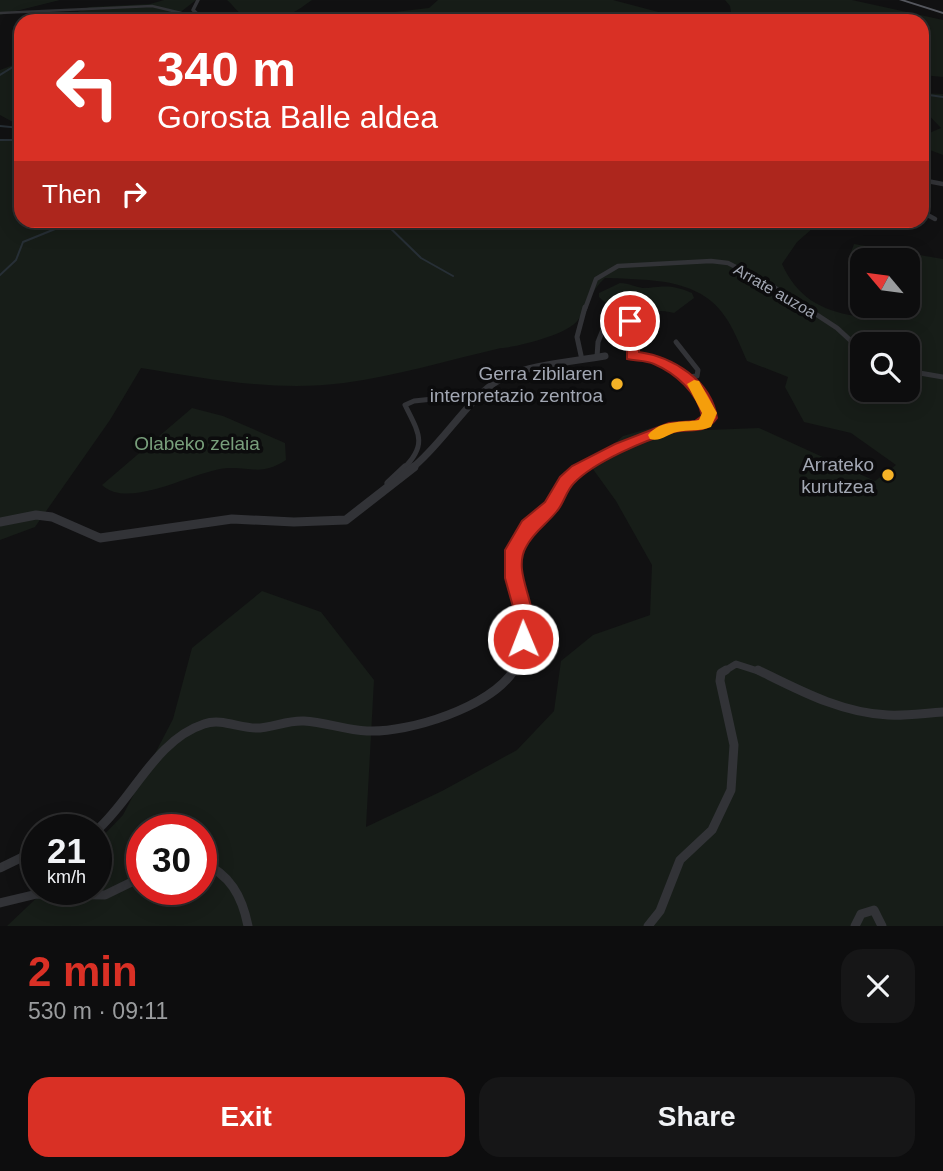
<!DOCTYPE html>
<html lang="en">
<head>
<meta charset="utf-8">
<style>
	:root { --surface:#0d0d0e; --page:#161617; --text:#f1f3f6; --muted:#9a9c9e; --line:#2d2d2e; --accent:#d93025 }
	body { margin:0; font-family:Helvetica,sans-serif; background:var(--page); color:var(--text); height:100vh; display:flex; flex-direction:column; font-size:26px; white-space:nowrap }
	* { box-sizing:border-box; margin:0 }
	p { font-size:23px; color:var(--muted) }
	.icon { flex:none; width:38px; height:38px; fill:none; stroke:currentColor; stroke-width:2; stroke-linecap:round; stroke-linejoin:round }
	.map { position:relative; height:926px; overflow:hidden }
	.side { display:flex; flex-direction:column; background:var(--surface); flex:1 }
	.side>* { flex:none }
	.banner { position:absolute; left:14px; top:14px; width:915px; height:214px; border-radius:21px; box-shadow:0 4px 18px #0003,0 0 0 2px var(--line); background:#d93025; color:#fff; overflow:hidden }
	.needle { width:46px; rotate:299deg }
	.controls { position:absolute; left:850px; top:248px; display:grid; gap:14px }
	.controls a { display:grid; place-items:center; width:70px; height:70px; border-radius:14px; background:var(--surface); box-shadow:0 4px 18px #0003,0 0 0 2px var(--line); font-size:35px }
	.speed { position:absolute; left:21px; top:814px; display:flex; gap:14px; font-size:35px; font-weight:700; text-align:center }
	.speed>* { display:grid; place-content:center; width:91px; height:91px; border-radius:50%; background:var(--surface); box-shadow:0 4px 18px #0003,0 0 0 2px var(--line); line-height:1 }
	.speed small { font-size:18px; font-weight:400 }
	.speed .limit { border:10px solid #d22; background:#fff; color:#111 }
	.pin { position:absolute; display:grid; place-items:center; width:60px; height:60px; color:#fff; margin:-30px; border:4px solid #fff; border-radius:50%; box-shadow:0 2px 7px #0007 }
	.me { position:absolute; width:77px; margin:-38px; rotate:359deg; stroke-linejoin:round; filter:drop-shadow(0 0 5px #0008) }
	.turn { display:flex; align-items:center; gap:24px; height:147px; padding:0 28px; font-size:32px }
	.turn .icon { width:91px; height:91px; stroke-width:2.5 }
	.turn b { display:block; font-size:49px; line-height:60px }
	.then { display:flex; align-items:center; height:66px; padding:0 28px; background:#0003; gap:14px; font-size:26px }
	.round { display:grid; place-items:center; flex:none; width:74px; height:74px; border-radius:21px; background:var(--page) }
	.summary { display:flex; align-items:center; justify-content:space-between; height:119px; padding:0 28px }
	h1 { font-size:42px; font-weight:800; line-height:52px; color:var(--accent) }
	.action { display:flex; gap:14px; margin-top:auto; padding:14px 28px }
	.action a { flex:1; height:80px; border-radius:21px; background:var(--accent); color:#fff; font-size:28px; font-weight:800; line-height:80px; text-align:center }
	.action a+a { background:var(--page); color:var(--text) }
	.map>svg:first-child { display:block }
	.green { fill:#171d18; fill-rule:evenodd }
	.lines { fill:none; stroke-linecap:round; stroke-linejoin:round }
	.stream { stroke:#272f36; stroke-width:2 }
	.minor-far5 { stroke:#323337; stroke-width:2.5 }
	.minor-far4 { stroke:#323337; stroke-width:3.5 }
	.minor-far3 { stroke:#323337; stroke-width:4.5 }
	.minor-far2 { stroke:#323337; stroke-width:5 }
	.minor-far1 { stroke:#323337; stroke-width:7 }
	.minor { stroke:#323337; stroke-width:9 }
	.tertiary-far2 { stroke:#323337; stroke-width:3.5 }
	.tertiary-far1 { stroke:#323337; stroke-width:7 }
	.tertiary { stroke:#323337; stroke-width:9 }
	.trunk { fill:#56585f; fill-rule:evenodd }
	.route { fill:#d93025; stroke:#8d1f18; stroke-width:2 }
	.slow { fill:#f59e0b }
	.poi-dot { fill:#f5b227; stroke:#0c0c0d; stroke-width:2.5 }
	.labels { text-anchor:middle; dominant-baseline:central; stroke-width:7; stroke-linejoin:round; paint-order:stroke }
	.far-street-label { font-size:16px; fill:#a2a7b3; stroke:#0c0c0d }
	.poi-label { font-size:19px; fill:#a2a7b3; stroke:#0c0c0d; text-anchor:end }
	.park-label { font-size:19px; fill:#789f7b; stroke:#0c0c0d }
</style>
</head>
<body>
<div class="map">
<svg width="943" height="926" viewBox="0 0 943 926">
	<rect width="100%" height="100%" fill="#111112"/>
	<g class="green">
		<polygon points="0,0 60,0 0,15"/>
		<polygon points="164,0 196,0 169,21 57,21 89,7 150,4"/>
		<path d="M227,0H312C293,14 268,31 244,16C237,12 233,5 227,0Z"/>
		<polygon points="438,0 613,0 666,14 703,20 722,20 731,12 730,6 725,0 852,0 943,20 943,77 922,75 922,21 352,21 361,16 429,8"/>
		<polygon points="21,62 21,121 11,121 0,115 0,70"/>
		<polygon points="922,93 943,94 943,155 922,147 922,136 941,128 922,108"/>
		<path d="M21,139V220L821,221L797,242L782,264C797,297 820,310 855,316L863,305L908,306V261H863V297L849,258L854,244L943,259V926H7L46,889H96V843L123,815L173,719L192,648L262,591L321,612L374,680L366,827L442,791L517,750L554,711L561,661L593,635L650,615L652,565L616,501L590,465L623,436L658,426L708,430L759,428L875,481L896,465L851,433L804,422L785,387L788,377L747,361C741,348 736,334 728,321C702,277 650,280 605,278C591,290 588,306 578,320C569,334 518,347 501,348C449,360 396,376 344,383C276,392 208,379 141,368L110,420L35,527L0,540V140ZM863,345H908V390H863ZM142,830H201V889H142Z"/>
		<path d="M620,283C629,283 639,289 648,288C667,286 672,285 692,293L694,298L674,313C651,307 616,316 599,297V293Z"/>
		<path d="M192,408L223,416L285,443L286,460C261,476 252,467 228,468C194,470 130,511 102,485Z"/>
	</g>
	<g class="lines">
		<g class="stream">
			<polyline points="0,75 21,62"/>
			<polyline points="922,94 943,97"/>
			<polyline points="0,126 21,128"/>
			<polyline points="0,140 21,140"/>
			<polyline points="382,220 421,258 453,276"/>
			<polyline points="0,275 16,260 23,242 65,225 69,220"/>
		</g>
		<polyline class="minor-far5" points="0,13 152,6 198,17"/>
		<polyline class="minor-far4" points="922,180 930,182"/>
		<g class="minor-far3">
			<polyline points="922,180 943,184"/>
			<polyline points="922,212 935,219"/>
			<polyline points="585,309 596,279 618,266 711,261 728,263 771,285 807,309"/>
		</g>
		<g class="minor-far2">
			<polyline points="805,307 837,328 863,352"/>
			<polyline points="676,342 698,370 697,376 687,377"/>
			<polyline points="582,360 577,337 585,307"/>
			<polyline points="908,371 943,377"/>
			<path d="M403,469C428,445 419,433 405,405L414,401L480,394"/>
			<path d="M579,469C607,453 637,438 668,428C682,424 698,430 709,418C703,379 669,359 632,355L634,324C625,318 616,318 606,322L598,342L597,357"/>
		</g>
		<g class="minor-far1">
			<polyline points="388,483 405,467"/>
			<path d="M513,672C521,656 526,637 525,619C523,591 505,569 519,540C525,527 539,520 549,509C561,494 565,478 582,467"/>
			<polyline points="723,672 736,664 761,672"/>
		</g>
		<g class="minor">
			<path d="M758,670C799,690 841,713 888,715C906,716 925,713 943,712"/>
			<path d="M96,831C133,799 155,740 204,724C221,718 239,728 256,728C272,728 287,720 304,721C325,722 345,730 367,731C409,733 491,707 514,670"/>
			<path d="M201,862C230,874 242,896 248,926"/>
			<polyline points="0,868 37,850"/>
			<polyline points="0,903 37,894 105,895 142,877"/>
			<polyline points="648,926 660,911 680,860 712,830 731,790 734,745 720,681 721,673 726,670"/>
			<polyline points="855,926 861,914 874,910 882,926"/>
		</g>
		<polyline class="tertiary-far2" points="198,0 193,10 205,21"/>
		<path class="tertiary-far1" d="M411,469C442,445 469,397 499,380C529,364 571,362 605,356"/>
		<polyline class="tertiary" points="0,522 36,515 52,517 100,538 232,519 294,522 346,520 414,467"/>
		<polygon class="trunk" points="899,0 905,0 943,12 943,14"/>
	</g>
	<path class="route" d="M630,317L640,324L639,352C673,357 711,380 717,418C705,435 691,428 674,432C645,440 594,462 574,483C566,491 564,503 557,511C547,524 534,531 526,547C510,575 545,611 530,646L523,648L516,646L513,639L515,614L505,578V550L522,521L545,502L560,477L572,466L615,444L669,423L695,421L702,416C698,393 675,373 654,364C646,360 636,361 627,359V325L623,321Z"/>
	<path class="slow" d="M694,380L699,381L717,413L711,427C699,432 689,429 677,432C667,434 661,442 650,439L648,435C661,419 682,423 699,420L702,413L687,384Z"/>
	<g class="poi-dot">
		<circle cx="617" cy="384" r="7"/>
		<circle cx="888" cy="475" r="7"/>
	</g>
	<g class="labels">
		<g class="far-street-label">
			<text transform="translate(775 291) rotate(30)">Arrate auzoa</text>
		</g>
		<g class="poi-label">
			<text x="603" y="373">Gerra zibilaren<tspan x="603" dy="22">interpretazio zentroa</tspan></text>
			<text x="874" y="464">Arrateko<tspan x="874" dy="22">kurutzea</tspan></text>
		</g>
		<g class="park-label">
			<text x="197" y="443">Olabeko zelaia</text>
		</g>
	</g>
</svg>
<div class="controls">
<a><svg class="needle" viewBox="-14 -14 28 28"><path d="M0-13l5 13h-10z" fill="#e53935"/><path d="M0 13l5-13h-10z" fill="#9a9c9e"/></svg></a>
<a><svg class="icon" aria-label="search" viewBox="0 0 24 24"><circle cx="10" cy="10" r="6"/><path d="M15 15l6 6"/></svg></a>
</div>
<div class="speed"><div>21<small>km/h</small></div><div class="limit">30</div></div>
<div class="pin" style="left:630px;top:321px;background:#d93025"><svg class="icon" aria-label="arrive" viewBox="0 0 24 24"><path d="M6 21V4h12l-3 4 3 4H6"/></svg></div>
<svg class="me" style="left:523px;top:639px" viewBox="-20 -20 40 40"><circle r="17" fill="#d93025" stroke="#fff" stroke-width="3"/><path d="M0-11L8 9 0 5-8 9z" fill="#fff"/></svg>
<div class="banner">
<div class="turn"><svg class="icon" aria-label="left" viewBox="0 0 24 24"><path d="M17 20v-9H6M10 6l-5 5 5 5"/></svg><div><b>340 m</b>Gorosta Balle aldea</div></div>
<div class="then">Then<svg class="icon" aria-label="right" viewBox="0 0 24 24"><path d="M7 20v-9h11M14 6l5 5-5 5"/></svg></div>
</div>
</div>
<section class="side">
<div class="summary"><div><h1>2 min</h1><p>530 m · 09:11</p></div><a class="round"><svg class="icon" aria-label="close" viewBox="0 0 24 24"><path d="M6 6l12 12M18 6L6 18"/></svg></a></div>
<div class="action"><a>Exit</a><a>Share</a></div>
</section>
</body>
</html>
